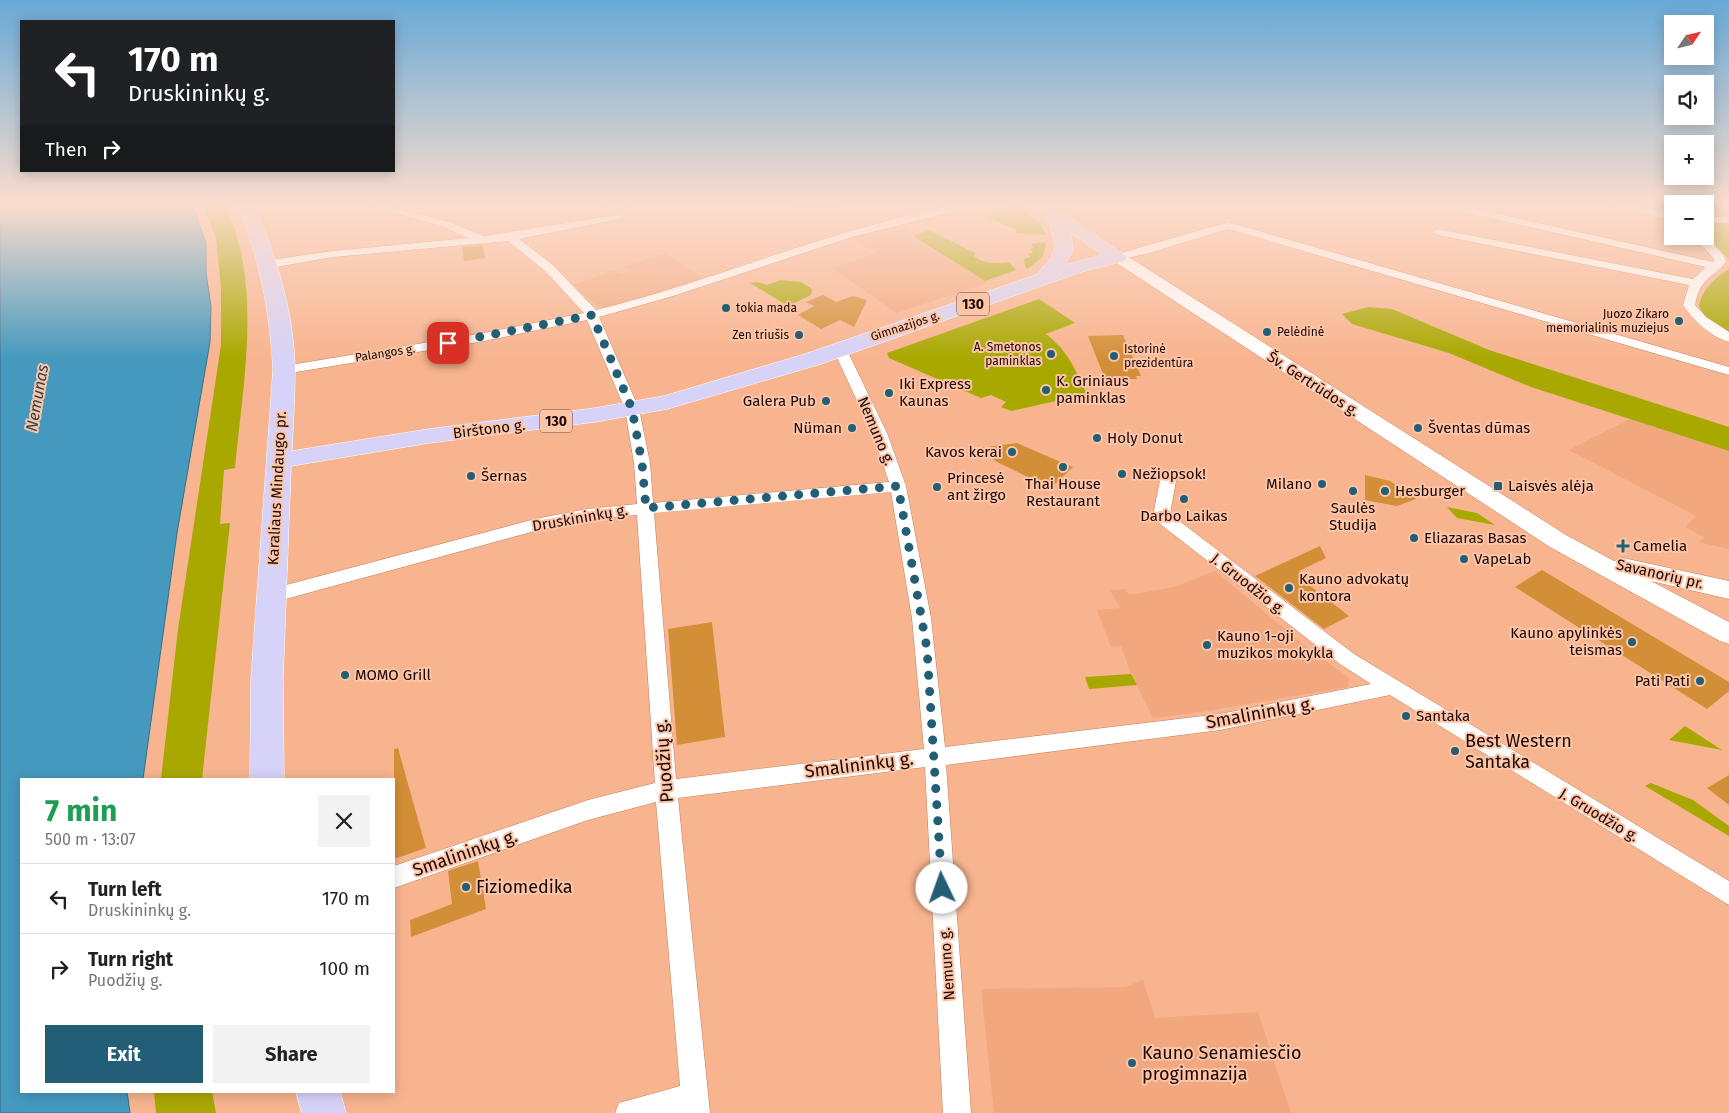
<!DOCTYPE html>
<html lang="en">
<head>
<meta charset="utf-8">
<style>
	:root { --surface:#fff; --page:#f2f2f2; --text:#222; --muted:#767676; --line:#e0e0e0; --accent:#235e77 }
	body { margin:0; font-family:"Fira Sans",sans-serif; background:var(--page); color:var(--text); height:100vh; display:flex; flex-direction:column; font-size:19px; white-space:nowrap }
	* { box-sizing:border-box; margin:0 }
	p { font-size:16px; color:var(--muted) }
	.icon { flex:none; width:28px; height:28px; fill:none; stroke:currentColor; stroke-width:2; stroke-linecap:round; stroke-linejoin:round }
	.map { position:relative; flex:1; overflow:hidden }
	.side { position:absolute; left:20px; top:778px; width:375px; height:315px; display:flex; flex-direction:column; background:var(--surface); border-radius:0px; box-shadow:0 2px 12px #0003 }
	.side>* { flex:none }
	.top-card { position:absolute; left:20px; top:20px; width:375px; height:152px; border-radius:0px; box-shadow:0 2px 12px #0003; background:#202124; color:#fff; overflow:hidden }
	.needle { width:32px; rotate:55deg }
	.fabs { position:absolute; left:1664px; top:15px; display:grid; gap:10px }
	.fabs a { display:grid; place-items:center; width:50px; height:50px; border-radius:0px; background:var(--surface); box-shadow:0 2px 12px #0003; font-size:25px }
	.pin { position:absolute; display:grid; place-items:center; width:42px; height:42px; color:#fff; margin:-21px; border-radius:10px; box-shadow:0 2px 8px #0006 }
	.me { position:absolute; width:55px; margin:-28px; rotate:357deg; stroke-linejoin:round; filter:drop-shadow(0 0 4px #0008) }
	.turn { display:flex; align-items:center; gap:18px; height:105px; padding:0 25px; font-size:22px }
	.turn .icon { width:65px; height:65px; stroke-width:2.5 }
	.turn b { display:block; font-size:35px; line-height:42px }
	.then { display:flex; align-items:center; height:48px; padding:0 25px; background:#0003; gap:10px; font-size:19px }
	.round { display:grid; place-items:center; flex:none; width:52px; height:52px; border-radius:0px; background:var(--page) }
	.headline { display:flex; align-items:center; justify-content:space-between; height:85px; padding:0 25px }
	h1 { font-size:30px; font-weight:700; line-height:38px; color:#1e9e55 }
	.cta { display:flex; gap:10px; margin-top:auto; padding:10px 25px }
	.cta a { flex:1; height:58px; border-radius:0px; background:var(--accent); color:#fff; font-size:20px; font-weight:700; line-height:58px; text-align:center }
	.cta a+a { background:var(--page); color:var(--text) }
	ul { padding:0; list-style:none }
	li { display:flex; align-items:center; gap:15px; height:70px; padding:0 25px; border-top:1px solid var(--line) }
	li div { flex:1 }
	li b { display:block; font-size:19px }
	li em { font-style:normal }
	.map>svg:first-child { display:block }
	.built { fill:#f2a87f }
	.green { fill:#a9a800 }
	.water { fill:#4599be; stroke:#396d85 }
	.building { fill:#d38f37 }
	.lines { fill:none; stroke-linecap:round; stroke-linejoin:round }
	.street-casing { stroke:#c0805d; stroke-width:1 }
	.secondary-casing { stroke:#c0805d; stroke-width:1 }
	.primary-casing { stroke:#fff; stroke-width:1 }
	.street { fill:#fff; fill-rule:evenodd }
	.secondary { fill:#fff; fill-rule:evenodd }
	.primary { fill:#d7d2f8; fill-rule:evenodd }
	.route { stroke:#235e77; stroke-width:9; stroke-dasharray:0 16.2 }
	.poi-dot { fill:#235e77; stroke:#fcc5a7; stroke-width:2 }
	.labels { text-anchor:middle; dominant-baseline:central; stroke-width:4; stroke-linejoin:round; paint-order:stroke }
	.far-poi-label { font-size:12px; fill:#1d0600; stroke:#fcc5a7; text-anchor:start }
	.far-street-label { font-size:12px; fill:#1d0600; stroke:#fcc5a7 }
	.shield { fill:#fcc5a7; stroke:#603f32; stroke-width:1 }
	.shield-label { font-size:14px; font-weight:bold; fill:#1d0600 }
	.poi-label { font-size:15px; fill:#1d0600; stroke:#fcc5a7; text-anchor:start }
	.street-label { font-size:15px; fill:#1d0600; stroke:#fcc5a7 }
	.water-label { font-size:16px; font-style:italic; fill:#28424e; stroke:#fcc5a7 }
	.near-street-label { font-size:18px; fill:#1d0600; stroke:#fcc5a7 }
	.near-poi-label { font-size:18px; fill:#1d0600; stroke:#fcc5a7; text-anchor:start }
</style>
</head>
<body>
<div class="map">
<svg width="1729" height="1113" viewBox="0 0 1729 1113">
	<rect width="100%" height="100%" fill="#f8b48f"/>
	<g class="built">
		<polygon points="783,204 855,204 801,216"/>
		<polygon points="897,224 912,233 908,235 988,283 896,313 832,268 877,253 850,237"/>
		<polygon points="665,253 706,279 604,308 598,307 574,285 615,270 621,274 630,271 625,266"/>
		<polygon points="1630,419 1729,451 1729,549 1698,542 1705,538 1686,527 1696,516 1569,450"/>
		<polygon points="1215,571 1303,644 1349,678 1348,687 1202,712 1153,718 1131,674 1121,646 1111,647 1097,610 1120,608 1110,590 1125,589 1129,595 1174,587"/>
		<polygon points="1143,980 1155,1018 1258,1012 1291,1113 994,1113 981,989 1125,987"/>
	</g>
	<g class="green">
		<path d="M202,204H225C263,286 243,381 235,468L224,470L220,524L230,523L202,779H161L178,629L221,345V288L216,238Z"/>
		<polygon points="1016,205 1039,222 1046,235 1016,233 1017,230 985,216"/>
		<polygon points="1705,222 1729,223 1729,259 1705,236"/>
		<path d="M929,230L975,253L974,256C983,264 997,264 1009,262L1016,270L985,281L913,236Z"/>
		<polygon points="1046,242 1043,256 1028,269 1025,267 1024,259 1031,257 1028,254 1033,253 1030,249 1034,248 1031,244"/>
		<path d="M1729,269V333L1705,317L1699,306C1702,289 1715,278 1729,269Z"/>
		<polygon points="781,280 801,282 812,289 811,295 788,306 750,283 757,282 767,285"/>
		<path d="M1039,299L1075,323L1046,334C1069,352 1074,368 1087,394L1011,411L1001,407L1006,402L991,395L981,398L889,358L887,353Z"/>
		<polygon points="1368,307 1392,309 1489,350 1729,427 1729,451 1531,387 1449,353 1352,324 1342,314"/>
		<polygon points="1447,507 1477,513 1495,525 1457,518"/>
		<polygon points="1131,674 1137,685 1089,689 1085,677"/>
		<polygon points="1685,726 1722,750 1669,740"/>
		<polygon points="1651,783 1693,800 1729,826 1729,836 1645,786"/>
		<polygon points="154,1091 212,1091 216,1113 156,1113"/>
	</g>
	<polygon class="water" points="0,204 192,204 206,243 206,273 211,306 210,342 177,533 143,779 21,779 21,1091 127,1091 130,1113 0,1113"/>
	<g class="building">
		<polygon points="483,245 485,258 464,261 462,247"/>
		<polygon points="823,295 836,302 853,296 867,300 854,327 840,320 821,329 798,315 814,306 806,302"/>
		<polygon points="1123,335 1141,376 1136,376 1137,379 1105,379 1088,336"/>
		<polygon points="1017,443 1049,457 1073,467 1051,488 997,462 980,448"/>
		<polygon points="1365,475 1390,481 1416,499 1397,506 1365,500"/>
		<polygon points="1320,546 1326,558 1299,571 1304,574 1299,577 1349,616 1324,629 1255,576"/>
		<polygon points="1542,570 1729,682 1729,691 1707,709 1515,587"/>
		<polygon points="712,622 725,737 677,745 668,629"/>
		<polygon points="398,748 426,848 394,859 394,749"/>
		<polygon points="1729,775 1729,805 1707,788"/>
		<polygon points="478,861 486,909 411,937 410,920 452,904 448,871"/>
	</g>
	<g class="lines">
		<g class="street-casing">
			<g id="street">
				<path d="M366,204H382L449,222L484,236L623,214V218L619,219L519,239L553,265L596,310C691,287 782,249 876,224C909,215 943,204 977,204L976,206L852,237L673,296L599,317L639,409L650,463L653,503L889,482L872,433L833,349L835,346H845L887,433L906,486L931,618L945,747L1220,714L1371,684L1340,664L1155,520L1153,516L1161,475L1169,470L1177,475L1170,514L1354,654L1729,881V905L1390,695L1220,730L946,765L971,1113H943L925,767L678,798L710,1113H615L619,1103L680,1086L656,802L588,820L394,888V866L588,800L655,783L637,515L587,519L535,531L271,603L265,601L262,596L265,591L271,589L535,519L587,509L637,504L634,463L625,409L587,320L484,341L284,374L279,373L277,370L279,367L284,366L484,333L584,313L545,271L508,241L333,257L270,268L264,264L270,260L333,251L468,238L441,226ZM891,492L912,618L924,749L676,779L654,513Z"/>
				<polygon points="619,204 638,204 609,212 604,209"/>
				<path d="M1436,204H1454L1713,262L1714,259L1694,236H1705L1724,256L1726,262C1710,281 1701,276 1695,305L1706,317L1729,332V342C1711,337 1693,320 1683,305L1689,285L1438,235L1432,232L1438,229L1693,279L1706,267L1441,207Z"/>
				<polygon points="1610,204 1628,204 1672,214 1672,220 1611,206"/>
				<rect x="1705" y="217" width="24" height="6"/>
				<polygon points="1228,222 1729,367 1729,375 1228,229 1149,253 1118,260 1112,257 1114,255"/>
			</g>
		</g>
		<g class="secondary-casing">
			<polygon id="secondary" points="1118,252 1124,254 1566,535 1614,561 1623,558 1729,581 1729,599 1651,581 1729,622 1729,644 1720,641 1550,547 1112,260 1110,257 1112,254"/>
		</g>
		<g class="primary-casing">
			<g id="primary">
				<path d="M237,204H253C277,256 294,313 295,370C295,397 293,424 292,451L429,429L595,408L664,396L805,354L1036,275L1052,257L1055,244L1047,217L1031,204H1050L1127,257L1124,261L1081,272L821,364L667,409L595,422L429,443L291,466L283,679L284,779H250L251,679L273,370C270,312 260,258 237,204ZM1071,233L1103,255L1065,265L1073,250Z"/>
				<polygon points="296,1091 340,1091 346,1113 302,1113"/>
			</g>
		</g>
		<use href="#street" class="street"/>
		<use href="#secondary" class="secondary"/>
		<use href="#primary" class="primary"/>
	</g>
	<linearGradient id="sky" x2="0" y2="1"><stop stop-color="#67a9d7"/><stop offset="0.57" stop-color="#fcddcd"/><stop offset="1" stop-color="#fcddcd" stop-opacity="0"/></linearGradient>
	<rect width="1729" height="359" fill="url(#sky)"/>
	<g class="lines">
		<polyline class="route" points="448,343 592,315 632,409 642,463 646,508 898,486 927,649 942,888"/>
	</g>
	<g class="poi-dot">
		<circle cx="726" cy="308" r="5"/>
		<circle cx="1679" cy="321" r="5"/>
		<circle cx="1267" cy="332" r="5"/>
		<circle cx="799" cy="335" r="5"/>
		<circle cx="1051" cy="354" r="5"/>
		<circle cx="1114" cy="356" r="5"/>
		<circle cx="1046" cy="390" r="5"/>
		<circle cx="889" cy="393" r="5"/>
		<circle cx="826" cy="401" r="5"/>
		<circle cx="852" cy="428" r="5"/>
		<circle cx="1418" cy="428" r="5"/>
		<circle cx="1097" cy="438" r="5"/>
		<circle cx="1012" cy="452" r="5"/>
		<circle cx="1063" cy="467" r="5"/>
		<circle cx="1122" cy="474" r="5"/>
		<circle cx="471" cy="476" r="5"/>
		<circle cx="1322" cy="484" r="5"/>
		<rect x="1493" y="481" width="10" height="10" rx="2.5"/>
		<circle cx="937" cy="487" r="5"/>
		<circle cx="1353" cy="491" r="5"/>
		<circle cx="1385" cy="491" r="5"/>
		<circle cx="1184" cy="499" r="5"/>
		<circle cx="1414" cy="538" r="5"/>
		<path d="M1620.5 538.5h5v5h5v5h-5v5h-5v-5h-5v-5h5z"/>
		<circle cx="1464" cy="559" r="5"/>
		<circle cx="1289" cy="588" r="5"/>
		<circle cx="1632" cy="642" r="5"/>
		<circle cx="1207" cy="645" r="5"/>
		<circle cx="345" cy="675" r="5"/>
		<circle cx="1700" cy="681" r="5"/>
		<circle cx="1406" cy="716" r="5"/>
		<circle cx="1455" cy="751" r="5"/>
		<circle cx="466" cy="887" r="5"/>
		<circle cx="1132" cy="1063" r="5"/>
	</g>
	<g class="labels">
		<g class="far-poi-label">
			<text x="736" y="308">tokia mada</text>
			<text x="1669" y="314" text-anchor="end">Juozo Zikaro<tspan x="1669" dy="14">memorialinis muziejus</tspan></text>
			<text x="1277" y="332">Pelėdinė</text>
			<text x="789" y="335" text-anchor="end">Zen triušis</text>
			<text x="1041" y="347" text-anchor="end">A. Smetonos<tspan x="1041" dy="14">paminklas</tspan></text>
			<text x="1124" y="349">Istorinė<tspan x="1124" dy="14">prezidentūra</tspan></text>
		</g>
		<g class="far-street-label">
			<text transform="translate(905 326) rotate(-18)">Gimnazijos g.</text>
			<text transform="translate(385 353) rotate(-9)">Palangos g.</text>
		</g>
		<g class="shield">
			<rect x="957" y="292.5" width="32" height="23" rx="4"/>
			<rect x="540" y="409.5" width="32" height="23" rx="4"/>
		</g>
		<g class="shield-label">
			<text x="973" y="304">130</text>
			<text x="556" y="421">130</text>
		</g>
		<g class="poi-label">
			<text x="1056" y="381">K. Griniaus<tspan x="1056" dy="17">paminklas</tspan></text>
			<text x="899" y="384">Iki Express<tspan x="899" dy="17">Kaunas</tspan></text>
			<text x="816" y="401" text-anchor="end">Galera Pub</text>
			<text x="842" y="428" text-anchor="end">Nüman</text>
			<text x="1428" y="428">Šventas dūmas</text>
			<text x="1107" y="438">Holy Donut</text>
			<text x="1002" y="452" text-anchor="end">Kavos kerai</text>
			<text x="1132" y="474">Nežiopsok!</text>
			<text x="481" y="476">Šernas</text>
			<text x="947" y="478">Princesė<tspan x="947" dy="17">ant žirgo</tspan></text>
			<text x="1063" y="484" text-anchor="middle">Thai House<tspan x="1063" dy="17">Restaurant</tspan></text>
			<text x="1312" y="484" text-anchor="end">Milano</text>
			<text x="1508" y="486">Laisvės alėja</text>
			<text x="1395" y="491">Hesburger</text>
			<text x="1353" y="508" text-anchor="middle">Saulės<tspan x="1353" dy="17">Studija</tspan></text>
			<text x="1184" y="516" text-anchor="middle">Darbo Laikas</text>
			<text x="1424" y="538">Eliazaras Basas</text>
			<text x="1633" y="546">Camelia</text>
			<text x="1474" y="559">VapeLab</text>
			<text x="1299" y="579">Kauno advokatų<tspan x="1299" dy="17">kontora</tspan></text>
			<text x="1622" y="633" text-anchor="end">Kauno apylinkės<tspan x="1622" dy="17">teismas</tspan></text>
			<text x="1217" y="636">Kauno 1-oji<tspan x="1217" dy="17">muzikos mokykla</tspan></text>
			<text x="355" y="675">MOMO Grill</text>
			<text x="1690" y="681" text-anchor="end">Pati Pati</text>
			<text x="1416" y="716">Santaka</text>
		</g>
		<g class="street-label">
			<text transform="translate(1313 384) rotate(33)">Šv. Gertrūdos g.</text>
			<text transform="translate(489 429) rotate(-7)">Birštono g.</text>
			<text transform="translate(876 431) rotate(67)">Nemuno g.</text>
			<text transform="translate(277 488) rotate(-87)">Karaliaus Mindaugo pr.</text>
			<text transform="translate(580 518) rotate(-10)">Druskininkų g.</text>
			<text transform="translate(1660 574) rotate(13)">Savanorių pr.</text>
			<text transform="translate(1248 584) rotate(38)">J. Gruodžio g.</text>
			<text transform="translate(1599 815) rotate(31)">J. Gruodžio g.</text>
			<text transform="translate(947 964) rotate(-94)">Nemuno g.</text>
		</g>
		<g class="water-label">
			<text transform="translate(37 398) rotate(-80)">Nemunas</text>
		</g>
		<g class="near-street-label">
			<text transform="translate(1260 713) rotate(-10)">Smalininkų g.</text>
			<text transform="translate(664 761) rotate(-94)">Puodžių g.</text>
			<text transform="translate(859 765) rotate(-7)">Smalininkų g.</text>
			<text transform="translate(465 853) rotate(-19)">Smalininkų g.</text>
		</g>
		<g class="near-poi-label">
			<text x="1465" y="741">Best Western<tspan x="1465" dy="21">Santaka</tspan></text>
			<text x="476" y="887">Fiziomedika</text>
			<text x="1142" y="1053">Kauno Senamiesčio<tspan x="1142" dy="21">progimnazija</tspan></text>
		</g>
	</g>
</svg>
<div class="fabs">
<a><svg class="needle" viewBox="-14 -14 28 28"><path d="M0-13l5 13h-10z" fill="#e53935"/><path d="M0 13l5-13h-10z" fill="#767676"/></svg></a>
<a><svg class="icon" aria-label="sound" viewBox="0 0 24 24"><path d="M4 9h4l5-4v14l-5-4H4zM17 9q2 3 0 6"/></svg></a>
<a>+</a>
<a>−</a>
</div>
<div class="pin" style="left:448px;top:343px;background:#d93025"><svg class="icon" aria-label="arrive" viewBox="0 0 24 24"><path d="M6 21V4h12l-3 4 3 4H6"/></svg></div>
<svg class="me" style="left:942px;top:888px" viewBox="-20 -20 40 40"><circle r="19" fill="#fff"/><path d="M0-13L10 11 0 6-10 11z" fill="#235e77"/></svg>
<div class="top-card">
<div class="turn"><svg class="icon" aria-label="left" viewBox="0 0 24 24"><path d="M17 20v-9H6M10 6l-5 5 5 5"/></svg><div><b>170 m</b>Druskininkų g.</div></div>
<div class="then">Then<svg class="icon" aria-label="right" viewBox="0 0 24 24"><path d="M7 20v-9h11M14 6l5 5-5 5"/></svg></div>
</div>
<section class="side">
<div class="headline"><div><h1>7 min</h1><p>500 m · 13:07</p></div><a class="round"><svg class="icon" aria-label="close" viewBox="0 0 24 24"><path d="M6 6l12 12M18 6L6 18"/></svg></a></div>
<ul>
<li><svg class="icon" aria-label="left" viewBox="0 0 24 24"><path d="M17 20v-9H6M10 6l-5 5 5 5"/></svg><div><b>Turn left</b><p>Druskininkų g.</p></div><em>170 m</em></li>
<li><svg class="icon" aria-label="right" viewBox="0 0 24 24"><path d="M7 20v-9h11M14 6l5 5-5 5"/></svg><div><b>Turn right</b><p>Puodžių g.</p></div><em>100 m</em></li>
</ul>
<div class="cta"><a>Exit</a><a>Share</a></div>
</section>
</div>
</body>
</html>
